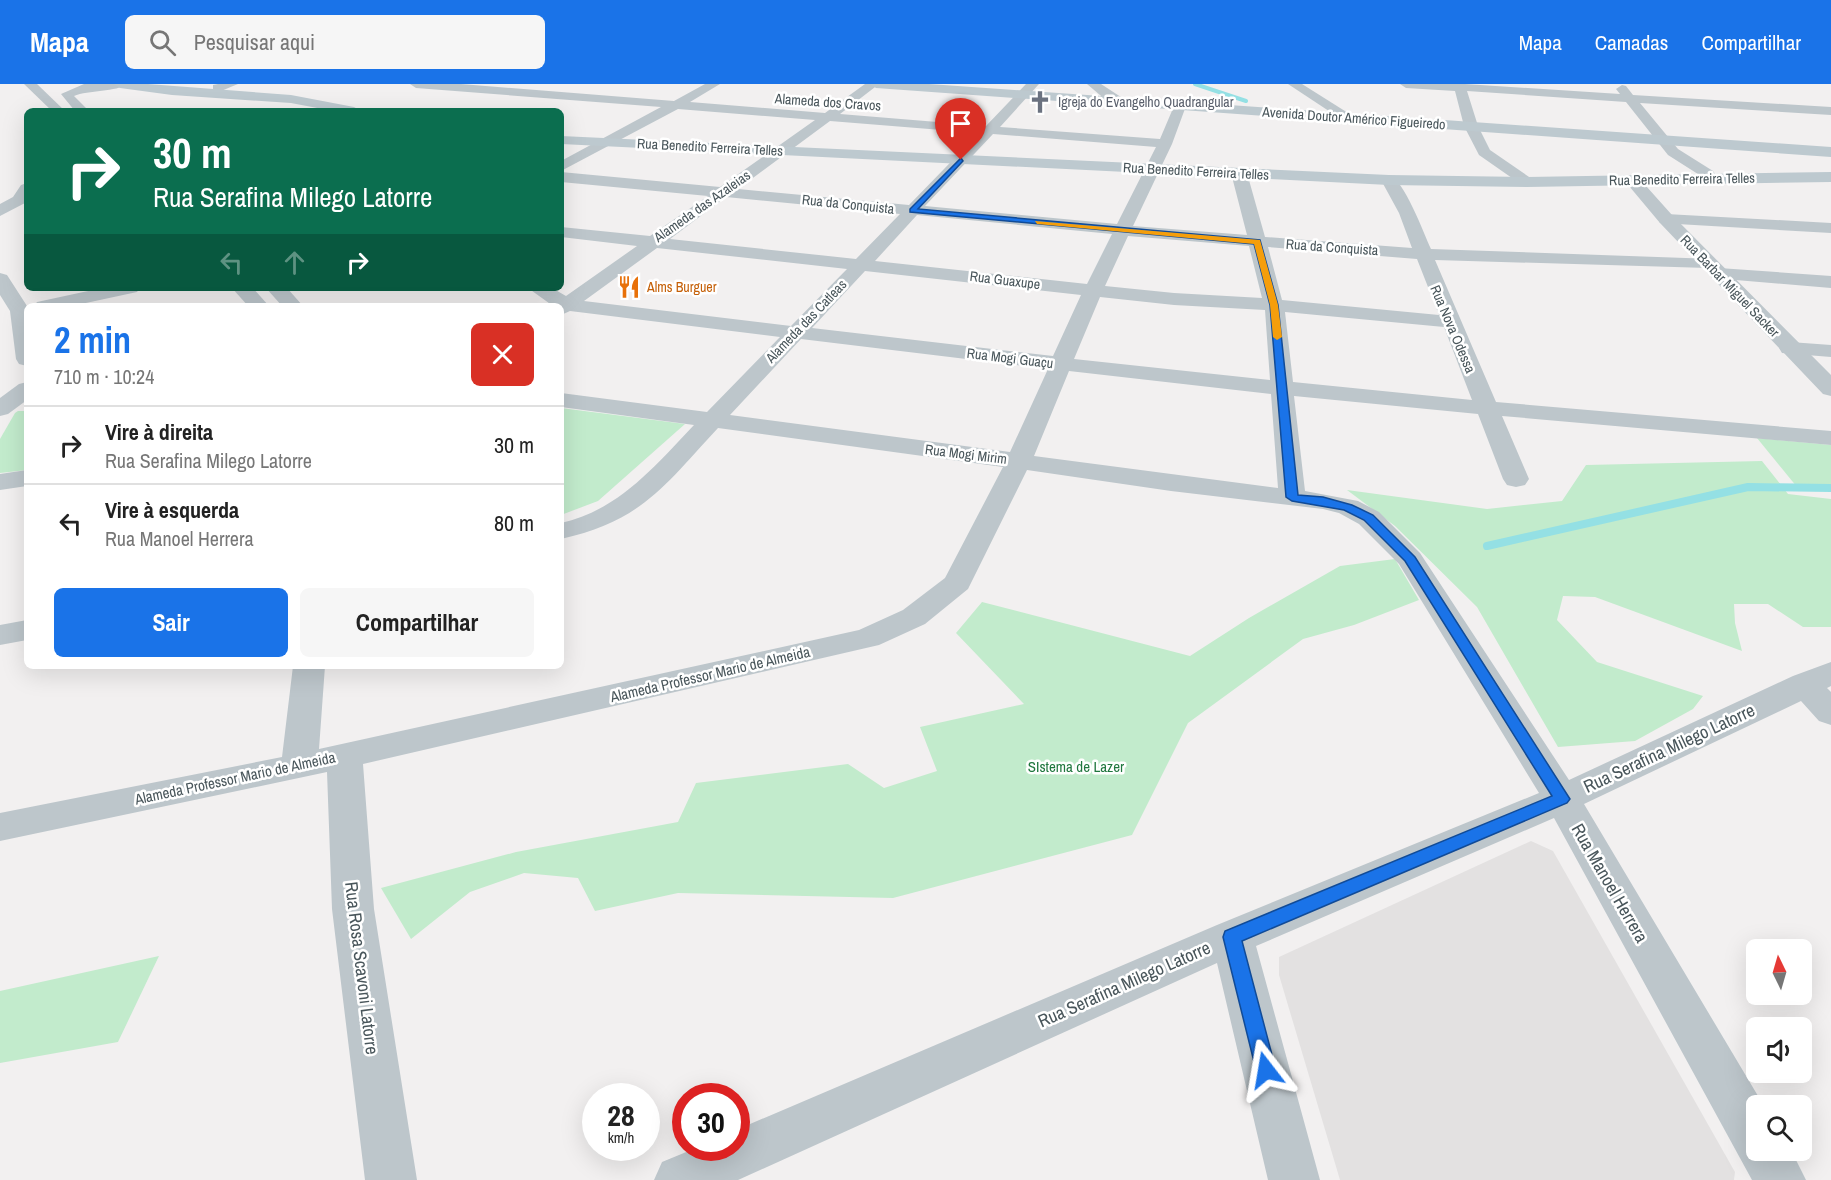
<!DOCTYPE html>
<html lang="pt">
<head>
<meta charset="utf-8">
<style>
	:root { --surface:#fff; --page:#f6f6f6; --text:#222; --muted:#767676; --line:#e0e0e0; --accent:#1a73e8 }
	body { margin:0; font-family:"Archivo Narrow",sans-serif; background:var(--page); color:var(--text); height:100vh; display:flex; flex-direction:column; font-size:22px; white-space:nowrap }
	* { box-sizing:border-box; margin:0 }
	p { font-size:20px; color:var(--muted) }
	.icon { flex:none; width:33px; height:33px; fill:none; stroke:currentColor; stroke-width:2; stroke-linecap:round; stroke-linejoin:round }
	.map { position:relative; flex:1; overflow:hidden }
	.drawer { position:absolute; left:24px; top:219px; width:540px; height:366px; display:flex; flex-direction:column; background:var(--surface); border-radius:9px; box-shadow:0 6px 24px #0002 }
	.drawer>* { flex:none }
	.top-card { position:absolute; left:24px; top:24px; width:540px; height:183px; border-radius:9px; box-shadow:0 6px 24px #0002; background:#0b6e4f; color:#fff; overflow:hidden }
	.needle { width:39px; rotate:355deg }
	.fabs { position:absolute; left:1746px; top:855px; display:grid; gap:12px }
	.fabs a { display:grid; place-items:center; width:66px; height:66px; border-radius:9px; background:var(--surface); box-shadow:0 6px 24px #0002; font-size:30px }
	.speed { position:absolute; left:582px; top:999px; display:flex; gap:12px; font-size:30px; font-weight:700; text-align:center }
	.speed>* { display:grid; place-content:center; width:78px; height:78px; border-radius:50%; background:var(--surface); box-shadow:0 6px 24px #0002; line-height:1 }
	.speed small { font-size:15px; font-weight:400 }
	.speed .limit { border:9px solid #d22; background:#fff; color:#111 }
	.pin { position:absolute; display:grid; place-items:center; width:51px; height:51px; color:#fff; margin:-62px -26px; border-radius:50% 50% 50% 0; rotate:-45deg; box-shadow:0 0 6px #0007 }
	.pin .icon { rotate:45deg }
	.me { position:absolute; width:66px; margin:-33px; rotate:346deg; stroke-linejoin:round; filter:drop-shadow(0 0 4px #0008) }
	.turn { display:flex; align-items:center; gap:21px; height:126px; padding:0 30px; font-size:27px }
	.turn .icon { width:78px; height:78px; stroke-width:2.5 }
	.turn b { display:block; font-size:42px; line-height:51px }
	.lanes { display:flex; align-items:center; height:57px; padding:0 30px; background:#0003; justify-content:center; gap:30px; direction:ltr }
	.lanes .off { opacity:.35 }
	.round { display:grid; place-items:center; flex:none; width:63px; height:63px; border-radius:9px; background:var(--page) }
	.headline { display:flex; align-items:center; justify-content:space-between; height:102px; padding:0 30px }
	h1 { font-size:36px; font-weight:800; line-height:45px; color:var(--accent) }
	.primary-button { display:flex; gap:12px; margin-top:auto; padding:12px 30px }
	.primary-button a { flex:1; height:69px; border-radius:9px; background:var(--accent); color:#fff; font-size:24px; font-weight:800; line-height:69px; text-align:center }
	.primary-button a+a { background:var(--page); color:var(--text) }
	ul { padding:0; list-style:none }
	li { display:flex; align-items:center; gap:18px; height:78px; padding:0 30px; border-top:2px solid var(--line) }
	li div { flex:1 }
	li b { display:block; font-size:22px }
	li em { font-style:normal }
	header { display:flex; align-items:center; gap:36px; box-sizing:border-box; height:84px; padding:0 30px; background:var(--accent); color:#fff }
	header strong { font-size:28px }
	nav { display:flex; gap:33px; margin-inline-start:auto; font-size:21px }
	.search { width:420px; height:54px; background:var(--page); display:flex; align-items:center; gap:15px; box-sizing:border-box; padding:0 21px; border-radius:9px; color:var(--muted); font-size:22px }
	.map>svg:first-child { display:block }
	.education { fill:#e3e1e1 }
	.green { fill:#c2ebcc }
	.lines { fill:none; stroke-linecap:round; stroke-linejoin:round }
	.stream-far1 { stroke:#94e0e4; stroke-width:4 }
	.stream { stroke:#94e0e4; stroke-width:8 }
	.minor { fill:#bdc6cb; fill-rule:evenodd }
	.tertiary { fill:#bdc6cb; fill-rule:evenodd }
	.secondary { fill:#bdc9cf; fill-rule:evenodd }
	.route { fill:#1a73e8; stroke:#114b97; stroke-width:1.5 }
	.slow { fill:#f59e0b }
	.labels { text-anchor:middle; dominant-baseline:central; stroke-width:5; stroke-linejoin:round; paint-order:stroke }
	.far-street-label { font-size:14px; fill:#49565b; stroke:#fff }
	.far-worship-label { font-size:14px; fill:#5b616d; stroke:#fff; text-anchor:start }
	.far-food-label { font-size:14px; fill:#c56008; stroke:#fff; text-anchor:start }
	.street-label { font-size:15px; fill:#49565b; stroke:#fff }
	.park-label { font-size:15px; fill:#20773e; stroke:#fff }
	.near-street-label { font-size:18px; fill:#49565b; stroke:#fff }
</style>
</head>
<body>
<header>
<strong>Mapa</strong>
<div class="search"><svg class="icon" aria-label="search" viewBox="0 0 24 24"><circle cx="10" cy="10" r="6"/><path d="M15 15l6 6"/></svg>Pesquisar aqui</div>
<nav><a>Mapa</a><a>Camadas</a><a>Compartilhar</a></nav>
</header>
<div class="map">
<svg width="1831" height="1096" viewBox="0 0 1831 1096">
	<rect width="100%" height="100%" fill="#f2f0f0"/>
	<polygon class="education" points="1531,757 1553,767 1735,1088 1734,1096 1340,1096 1279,891 1279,873"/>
	<g class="green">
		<polygon points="561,324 685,340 598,417 561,431"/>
		<polygon points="18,327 27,327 27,386 0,389 0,355 15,329"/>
		<polygon points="1757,354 1831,361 1831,404 1797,403"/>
		<polygon points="1762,377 1788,410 1831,415 1831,543 1803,543 1768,520 1734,520 1735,539 1742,567 1595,513 1563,512 1557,536 1597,578 1703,612 1693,625 1635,657 1558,663 1477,523 1395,442 1347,406 1487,425 1562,417 1586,381"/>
		<polygon points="1395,475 1419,516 1354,541 1303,555 1188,639 1132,751 893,814 678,809 595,827 578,794 524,789 470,808 411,855 381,804 516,768 678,738 696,699 848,680 884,704 937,687 920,643 1024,620 956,549 982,518 1190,572 1249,534 1340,482"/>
		<polygon points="159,872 118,958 0,979 0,907"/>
	</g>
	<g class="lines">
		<polyline class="stream-far1" points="1195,0 1246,17"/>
		<polyline class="stream" points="1487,462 1748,403 1831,404"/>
		<g class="minor">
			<polygon points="24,0 37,0 65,27 52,27"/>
			<path d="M84,0H127C117,8 88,6 74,12L89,27H75L61,10Z"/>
			<polygon points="218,0 238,0 221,7 213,7 213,1"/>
			<path d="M410,0H461L674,17L705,0H720L690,18L825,29L865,0H879L840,30L986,42L1026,0H1039L1000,43L1160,55L1174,22L1180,18L1186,22L1172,60L1133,142L1247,151L1231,89L1239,84L1247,89L1265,153L1412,164L1399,129L1381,96L1389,91C1404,95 1424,150 1431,165L1714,175L1717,179L1714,183L1708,184L1435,176L1496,318L1831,347V361L1502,332L1529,395L1525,401L1516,403L1507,401L1503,395L1478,330L1294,312L1305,407L1358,417L1379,428L1420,469L1569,696L1793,592L1831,578V602L1827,604L1831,608V641L1819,637L1801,617L1584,720L1764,1022H1756V1066H1791L1806,1096H1752L1554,734L1256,862L1320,1096H1268L1217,879L738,1096H654L662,1078L696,1064H736V1046L1217,841L1539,709L1399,480L1359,440L1339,429L1323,425L1171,407L1027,386L968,505L925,540L879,561L363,680L374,825L417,1096H365L332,825L327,688L0,757V729L282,673L293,582H325L319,665L859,546L903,526L945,494L1003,383L718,344C665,401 642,437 561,455V439C619,426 655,382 694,341L561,323V309L707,328L780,253L570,227L561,231V222H553L528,204H552L566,212L637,162L561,153V143L650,152L708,112L561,98V88L720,103L815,36L678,25L561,87V77L661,23L416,4ZM830,37L979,49L909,121L738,105ZM993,50L1156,63L1117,140L925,122ZM726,113L900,130L856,175L670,155ZM917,131L1112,150L1087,200L875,177ZM1128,152L1249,162L1262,214L1174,209L1105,202ZM1268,163L1417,175L1439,231L1282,216ZM657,164L847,185L791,242L584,217ZM865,187L1081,211L1053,272L812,244ZM1100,213L1174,221L1265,226L1270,296L1074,275ZM1285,228L1444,243L1472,316L1293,298ZM801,255L1048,285L1010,368L730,331ZM1069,287L1271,310L1278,404L1034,372Z"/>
			<polygon points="1087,0 1101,0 1127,17 1121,21 1107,17"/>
			<polygon points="1288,0 1302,0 1356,34 1349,38 1344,37"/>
			<path d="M1400,0H1465L1620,10L1616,5L1622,1L1626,2L1633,11L1831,23V31L1640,19L1678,65L1713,87L1718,94C1714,100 1708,100 1702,98L1699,95L1701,92L1668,71L1626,18L1467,7L1478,42L1490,66L1532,95L1535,98L1527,103L1522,101L1479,71L1464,42L1455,7L1406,4Z"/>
			<polygon points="27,99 27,116 25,119 0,132 0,120 13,113 21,101"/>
			<polygon points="1666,130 1831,139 1831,149 1660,139 1658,135"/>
			<polygon points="1719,184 1831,192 1831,204 1712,194 1710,190 1712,186"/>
			<polygon points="0,189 7,191 27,222 27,282 19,280 16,275 10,227 0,211"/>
			<polygon points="102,204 140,204 137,208 72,222 34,222 37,218"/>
			<polygon points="232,204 253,204 269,222 248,222"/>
			<polygon points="266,204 287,204 303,222 282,222"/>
			<polygon points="1790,258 1831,261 1831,273 1782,269 1779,264 1782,259"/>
			<polygon points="27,298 27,316 8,330 0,332 0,314 19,300"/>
			<polygon points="27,386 27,402 0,406 0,390"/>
			<polygon points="27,536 27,556 0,561 0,541"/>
		</g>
		<polygon class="tertiary" points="1632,91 1638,93 1672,131 1831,291 1831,312 1823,310 1660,139 1624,96"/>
		<g class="secondary">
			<polygon points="114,0 148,0 291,11 354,23 361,27 333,27 291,19 172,11 120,4"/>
			<polygon points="870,0 929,0 1831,63 1831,73 876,4"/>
			<polygon points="561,52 1389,91 1527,93 1831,88 1831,98 1527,103 1389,101 561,60"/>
		</g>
	</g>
	<polygon class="route" points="961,74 963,77 918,125 1260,156 1278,221 1298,411 1323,413 1352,421 1373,431 1415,473 1570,715 1567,719 1242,857 1276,986 1273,992 1266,995 1259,992 1256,986 1223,853 1225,847 1552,712 1405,477 1364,436 1344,426 1292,417 1286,413 1270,221 1254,160 910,128 910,125"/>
	<polygon class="slow" points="1035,137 1260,156 1278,221 1282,253 1277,256 1273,253 1270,221 1254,160 1037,140"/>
	<defs>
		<g id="church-bare" transform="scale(1.8)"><path d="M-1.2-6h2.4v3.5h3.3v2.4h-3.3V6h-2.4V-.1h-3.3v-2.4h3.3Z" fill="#6b7280" stroke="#fff" stroke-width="2.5" paint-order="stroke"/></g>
		<g id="restaurant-bare" transform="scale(1.8)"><path d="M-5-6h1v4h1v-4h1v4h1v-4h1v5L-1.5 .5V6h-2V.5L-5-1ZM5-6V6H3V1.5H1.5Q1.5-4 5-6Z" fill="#e8710a" stroke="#fff" stroke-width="2.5" paint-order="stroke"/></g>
	</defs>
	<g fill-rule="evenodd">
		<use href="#church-bare" x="1040" y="18"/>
		<use href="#restaurant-bare" x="629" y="203"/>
	</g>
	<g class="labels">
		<g class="far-street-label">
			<text transform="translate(828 18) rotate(4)">Alameda dos Cravos</text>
			<text transform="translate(1354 34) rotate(4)">Avenida Doutor Américo Figueiredo</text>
			<text transform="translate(710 63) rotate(3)">Rua Benedito Ferreira Telles</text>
			<text transform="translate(1196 87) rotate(3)">Rua Benedito Ferreira Telles</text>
			<text transform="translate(1682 95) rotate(-1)">Rua Benedito Ferreira Telles</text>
			<text transform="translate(848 120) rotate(6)">Rua da Conquista</text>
			<text transform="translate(702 122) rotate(-35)">Alameda das Azaleias</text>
			<text transform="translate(1332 163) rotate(4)">Rua da Conquista</text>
			<text transform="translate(1005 196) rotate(7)">Rua Guaxupe</text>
			<text transform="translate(1730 202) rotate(46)">Rua Barbar Miguel Sacker</text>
			<text transform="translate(806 237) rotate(-46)">Alameda das Catleas</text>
			<text transform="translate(1453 245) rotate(67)">Rua Nova Odessa</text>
			<text transform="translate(1010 274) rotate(7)">Rua Mogi Guaçu</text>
			<text transform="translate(966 370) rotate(7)">Rua Mogi Mirim</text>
		</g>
		<g class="far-worship-label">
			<text x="1058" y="18">Igreja do Evangelho Quadrangular</text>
		</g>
		<g class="far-food-label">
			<text x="647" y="203">Alms Burguer</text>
		</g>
		<g class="street-label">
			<text transform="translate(710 590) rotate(-13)">Alameda Professor Mario de Almeida</text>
			<text transform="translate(235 694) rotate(-12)">Alameda Professor Mario de Almeida</text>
		</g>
		<g class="park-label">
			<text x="1076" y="682">SIstema de Lazer</text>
		</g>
		<g class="near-street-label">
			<text transform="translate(1669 664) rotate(-25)">Rua Serafina Milego Latorre</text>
			<text transform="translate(1610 799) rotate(60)">Rua Manoel Herrera</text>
			<text transform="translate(362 884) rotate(83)">Rua Rosa Scavoni Latorre</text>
			<text transform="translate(1124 900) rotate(-24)">Rua Serafina Milego Latorre</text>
		</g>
	</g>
</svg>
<div class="fabs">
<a><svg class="needle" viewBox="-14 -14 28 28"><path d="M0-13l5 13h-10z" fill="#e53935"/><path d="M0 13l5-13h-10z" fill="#767676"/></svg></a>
<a><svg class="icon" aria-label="sound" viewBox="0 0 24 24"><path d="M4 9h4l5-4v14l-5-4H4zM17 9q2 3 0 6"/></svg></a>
<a><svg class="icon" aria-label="search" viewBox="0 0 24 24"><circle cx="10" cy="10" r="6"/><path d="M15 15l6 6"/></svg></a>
</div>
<div class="speed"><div>28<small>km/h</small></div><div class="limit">30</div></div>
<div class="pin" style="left:961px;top:76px;background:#d93025"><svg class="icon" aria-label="arrive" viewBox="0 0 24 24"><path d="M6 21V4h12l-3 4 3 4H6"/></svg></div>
<svg class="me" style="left:1266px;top:986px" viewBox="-20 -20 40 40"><path d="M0-17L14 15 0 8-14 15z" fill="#1a73e8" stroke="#fff" stroke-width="4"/></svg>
<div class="top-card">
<div class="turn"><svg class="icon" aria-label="right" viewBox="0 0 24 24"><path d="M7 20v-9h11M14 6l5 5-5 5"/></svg><div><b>30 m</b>Rua Serafina Milego Latorre</div></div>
<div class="lanes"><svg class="icon off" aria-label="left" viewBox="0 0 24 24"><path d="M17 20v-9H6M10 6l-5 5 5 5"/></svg><svg class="icon off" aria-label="ahead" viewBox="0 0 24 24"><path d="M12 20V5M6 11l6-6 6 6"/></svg><svg class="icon" aria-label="right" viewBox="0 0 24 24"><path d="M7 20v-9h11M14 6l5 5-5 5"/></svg></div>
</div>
<section class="drawer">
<div class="headline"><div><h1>2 min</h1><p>710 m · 10:24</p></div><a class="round" style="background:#d93025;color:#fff"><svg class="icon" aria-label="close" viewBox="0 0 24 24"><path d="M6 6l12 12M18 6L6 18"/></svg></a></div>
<ul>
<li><svg class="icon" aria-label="right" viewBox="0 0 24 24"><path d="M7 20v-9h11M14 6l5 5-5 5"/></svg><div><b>Vire à direita</b><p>Rua Serafina Milego Latorre</p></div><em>30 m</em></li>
<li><svg class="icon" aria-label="left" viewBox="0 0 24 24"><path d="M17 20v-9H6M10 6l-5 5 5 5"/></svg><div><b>Vire à esquerda</b><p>Rua Manoel Herrera</p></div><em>80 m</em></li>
</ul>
<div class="primary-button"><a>Sair</a><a>Compartilhar</a></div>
</section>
</div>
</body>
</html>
